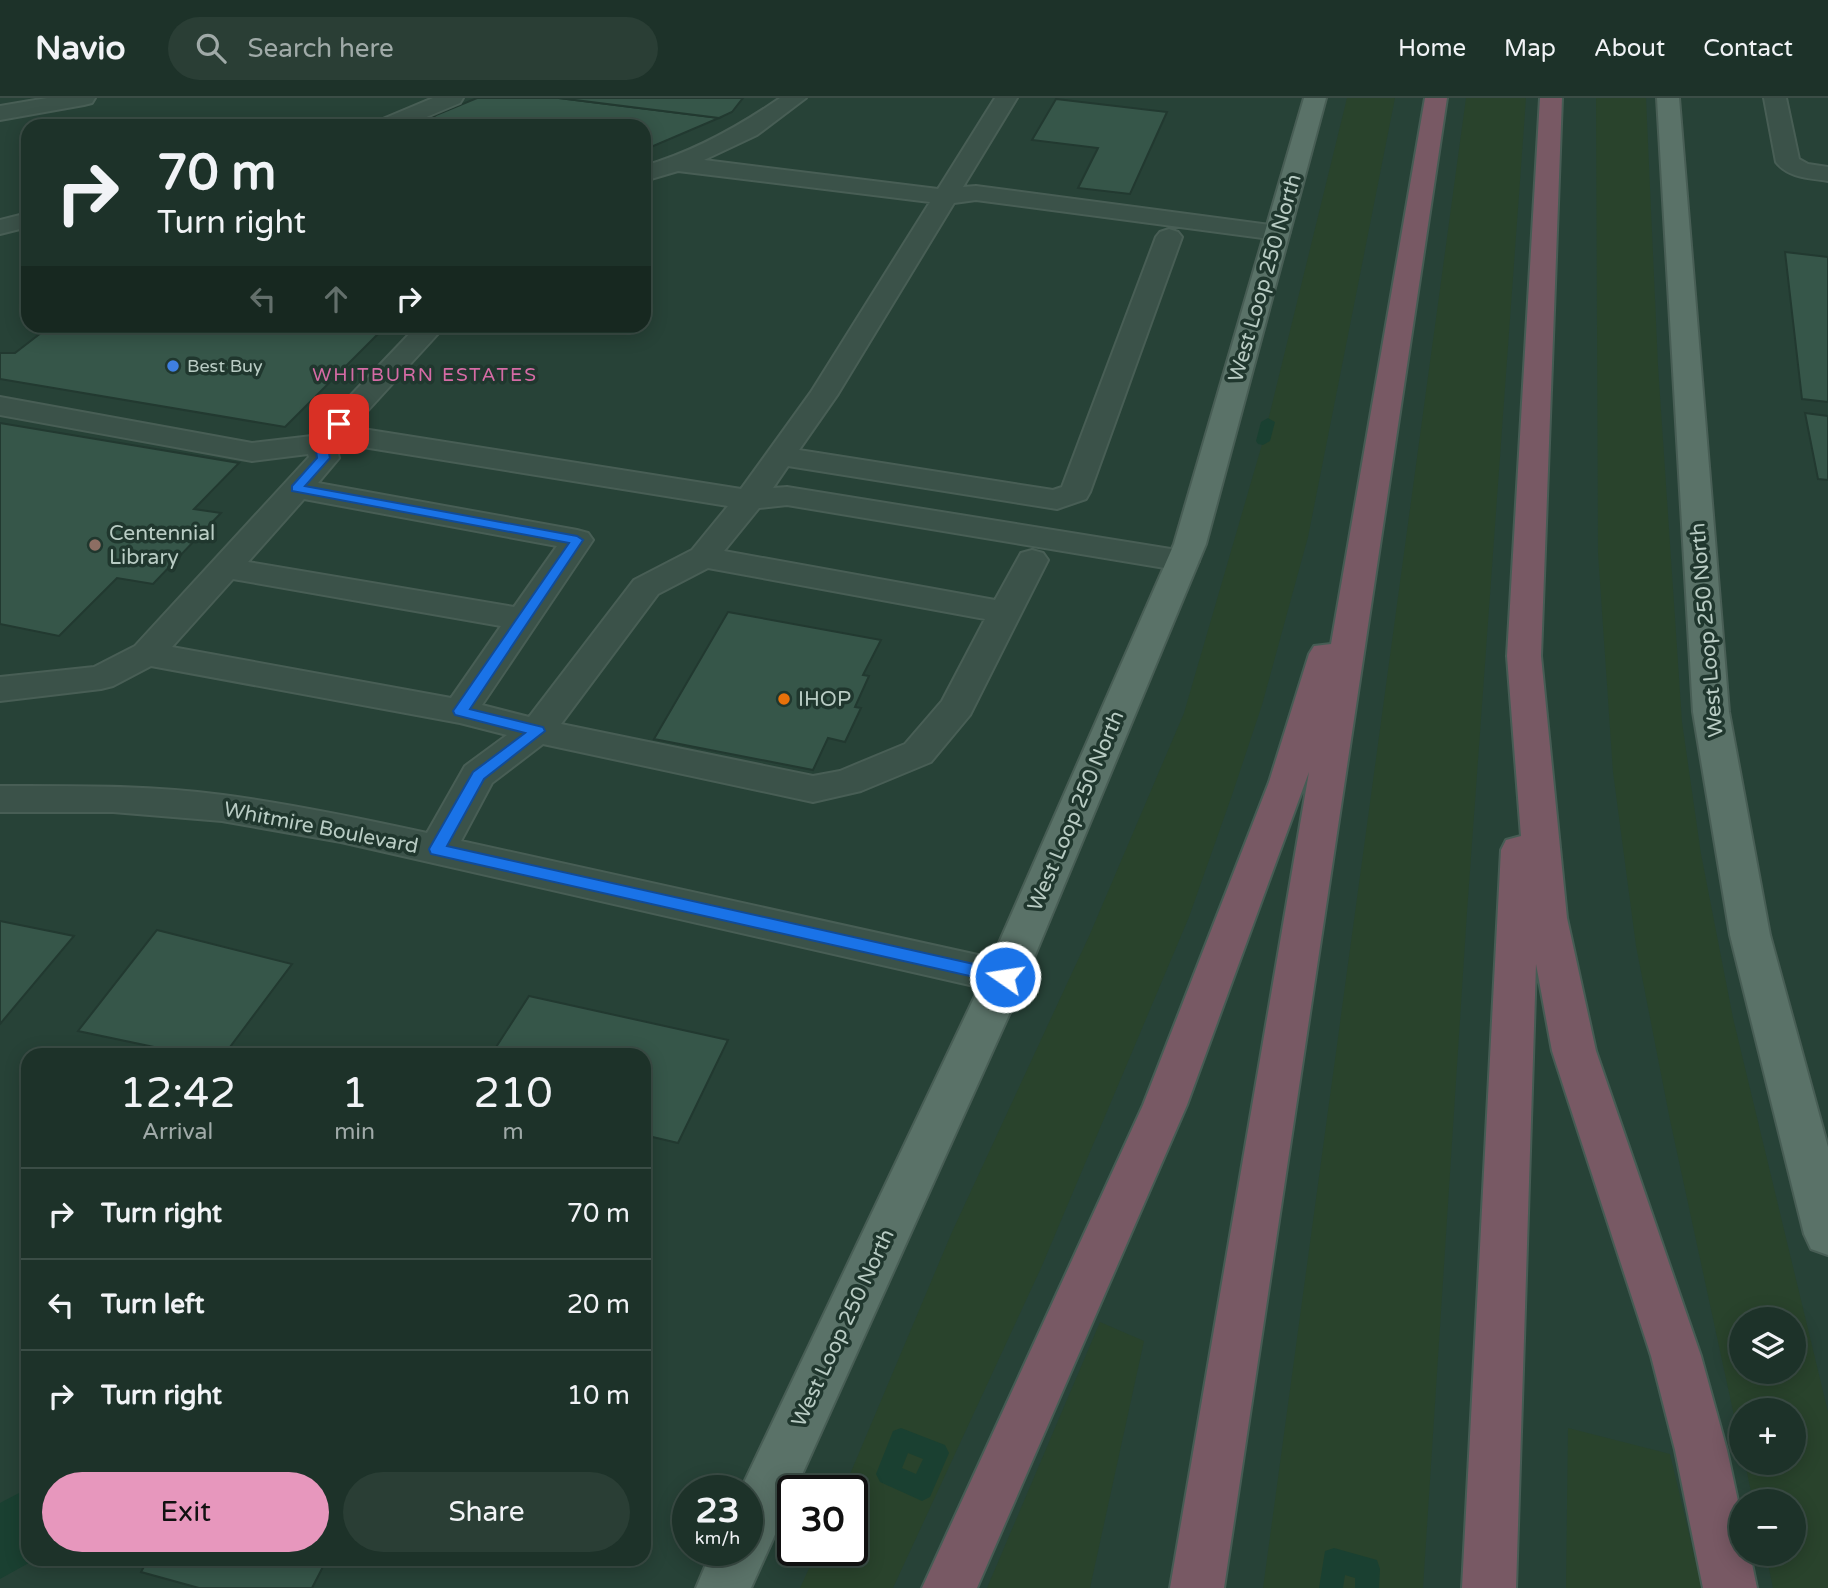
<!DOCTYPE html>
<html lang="en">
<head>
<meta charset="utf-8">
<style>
	:root { --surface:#1d3229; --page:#2a3e35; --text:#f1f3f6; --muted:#a0aaa8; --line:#3b4d46; --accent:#e797bd }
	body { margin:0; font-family:"Varela Round",sans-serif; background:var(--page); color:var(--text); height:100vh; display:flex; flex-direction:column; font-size:26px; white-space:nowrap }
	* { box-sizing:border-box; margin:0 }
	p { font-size:23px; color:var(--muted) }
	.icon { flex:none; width:38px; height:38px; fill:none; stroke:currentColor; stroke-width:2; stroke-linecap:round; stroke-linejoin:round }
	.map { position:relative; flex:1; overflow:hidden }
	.details { position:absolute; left:21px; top:950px; width:630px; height:518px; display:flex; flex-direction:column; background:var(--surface); border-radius:21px; box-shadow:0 4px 18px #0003,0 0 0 2px var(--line) }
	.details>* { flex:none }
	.guide { position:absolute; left:21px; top:21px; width:630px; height:214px; border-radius:21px; box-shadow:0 4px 18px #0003,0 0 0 2px var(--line); background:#1d3229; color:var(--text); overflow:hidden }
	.tools { position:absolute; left:1729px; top:1209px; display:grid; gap:14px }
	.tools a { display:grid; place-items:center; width:77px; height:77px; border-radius:50%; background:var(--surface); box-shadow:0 4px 18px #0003,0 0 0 2px var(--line); font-size:35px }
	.speed { position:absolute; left:672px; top:1377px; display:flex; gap:14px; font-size:35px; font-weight:700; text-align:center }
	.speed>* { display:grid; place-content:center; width:91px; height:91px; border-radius:50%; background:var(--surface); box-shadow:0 4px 18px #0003,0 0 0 2px var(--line); line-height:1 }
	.speed small { font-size:18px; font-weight:400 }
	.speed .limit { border:4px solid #111; border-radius:10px; background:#fff; color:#111 }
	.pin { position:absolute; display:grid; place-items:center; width:60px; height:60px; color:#fff; margin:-30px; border-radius:14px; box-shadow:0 4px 10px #0006 }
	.me { position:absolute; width:77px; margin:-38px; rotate:283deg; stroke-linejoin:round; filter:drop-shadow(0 0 5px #0008) }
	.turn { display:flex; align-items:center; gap:24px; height:147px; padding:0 21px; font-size:32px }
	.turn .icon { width:91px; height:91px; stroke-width:2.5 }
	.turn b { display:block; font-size:49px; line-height:60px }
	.lanes { display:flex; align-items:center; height:66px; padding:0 21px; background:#0003; justify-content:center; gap:35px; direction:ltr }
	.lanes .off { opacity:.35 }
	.eta { display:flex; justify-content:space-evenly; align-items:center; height:119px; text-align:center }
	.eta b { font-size:42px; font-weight:600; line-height:49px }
	.button { display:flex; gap:14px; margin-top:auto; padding:14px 21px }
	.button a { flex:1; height:80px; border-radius:42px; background:var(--accent); color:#111; font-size:28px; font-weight:600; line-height:80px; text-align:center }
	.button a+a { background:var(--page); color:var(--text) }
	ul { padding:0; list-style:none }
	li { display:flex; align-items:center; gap:21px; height:91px; padding:0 21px; border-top:2px solid var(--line) }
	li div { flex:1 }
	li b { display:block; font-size:26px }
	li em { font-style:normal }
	header { display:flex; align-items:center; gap:42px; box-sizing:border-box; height:98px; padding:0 35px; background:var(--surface); border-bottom:2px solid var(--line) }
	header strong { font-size:33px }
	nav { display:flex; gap:38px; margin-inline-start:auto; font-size:24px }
	.search { width:490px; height:63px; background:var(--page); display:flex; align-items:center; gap:18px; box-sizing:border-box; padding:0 24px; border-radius:38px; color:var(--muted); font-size:26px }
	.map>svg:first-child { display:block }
	.green { fill:#29432c; fill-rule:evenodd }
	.water { fill:#1a4031 }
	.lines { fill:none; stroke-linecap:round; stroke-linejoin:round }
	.stream { fill:#1a4031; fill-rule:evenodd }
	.building { fill:#365649; stroke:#223930; stroke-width:2 }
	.minor-casing { stroke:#485e55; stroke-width:4 }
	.major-casing { stroke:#485e55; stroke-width:4 }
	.highway-casing { stroke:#465c54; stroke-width:4 }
	.minor { fill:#3b5249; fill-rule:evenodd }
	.major { fill:#5a7268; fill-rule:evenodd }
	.highway { fill:#785964; fill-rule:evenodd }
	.route { fill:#1a73e8; stroke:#114b97; stroke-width:2 }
	.shop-dot { fill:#3f7fe0; stroke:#20372e; stroke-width:2.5 }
	.education-dot { fill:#8d6e63; stroke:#20372e; stroke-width:2.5 }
	.food-dot { fill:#e8710a; stroke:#20372e; stroke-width:2.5 }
	.labels { text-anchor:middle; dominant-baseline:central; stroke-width:7; stroke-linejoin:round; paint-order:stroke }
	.far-poi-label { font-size:18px; fill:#b9ccc4; stroke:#20372e; text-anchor:start }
	.far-neighbourhood-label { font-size:19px; letter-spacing:2px; fill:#d56ba5; stroke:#20372e }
	.street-label { font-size:21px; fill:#b9ccc4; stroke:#20372e }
	.poi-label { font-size:21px; fill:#b9ccc4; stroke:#20372e; text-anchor:start }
</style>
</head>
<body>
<header>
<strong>Navio</strong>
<div class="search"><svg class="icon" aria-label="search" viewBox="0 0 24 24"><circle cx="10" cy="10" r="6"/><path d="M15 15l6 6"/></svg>Search here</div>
<nav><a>Home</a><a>Map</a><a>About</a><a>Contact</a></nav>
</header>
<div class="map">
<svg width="1828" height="1490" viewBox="0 0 1828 1490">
	<rect width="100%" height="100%" fill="#274237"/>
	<g class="green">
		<polygon points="1347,0 1395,0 1308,439 1262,607 1232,697 1189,819 1041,1170 893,1490 800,1490 817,1453 852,1452 852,1393 843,1393 952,1134 1090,836 1184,615 1263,343"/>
		<polygon points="1466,0 1526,0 1467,814 1423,1490 1263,1490"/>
		<path d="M1596,0H1646L1658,268L1682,624L1701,756L1733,920L1828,1314V1490H1773L1766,1456H1794V1404L1753,1403L1745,1365H1794V1312H1741V1350L1670,1022L1636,848L1613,674L1598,455ZM1741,1222H1794V1274H1741Z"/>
		<polygon points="1100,1224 1144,1243 1090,1490 987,1490"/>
		<polygon points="1568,1330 1670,1356 1702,1490 1566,1490"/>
	</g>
	<polygon class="water" points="19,1395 28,1419 28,1461 36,1461 0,1481 0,1405"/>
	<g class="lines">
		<g class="stream">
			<polygon points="1268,320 1275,324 1270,343 1263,347 1258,346 1256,343 1261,324"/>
			<path d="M901,1330L945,1347L949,1355L930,1399L922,1403L880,1384L876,1376L893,1333ZM908,1355L923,1361L916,1376L902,1370Z"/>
			<polygon points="1334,1450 1377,1462 1380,1471 1379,1490 1355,1490 1355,1480 1345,1477 1343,1490 1319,1490 1325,1453"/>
		</g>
	</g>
	<g class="building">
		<polygon points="477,0 559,0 719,20 644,52 644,28 423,28 436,17"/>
		<polygon points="559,0 743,0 732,14 719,20"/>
		<polygon points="1056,1 1167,14 1130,96 1078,90 1098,50 1032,42"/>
		<polygon points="1785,154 1828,159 1828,304 1802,301"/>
		<polygon points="50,228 386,228 285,329 0,281 0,255 15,255"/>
		<polygon points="1805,315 1828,318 1828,382 1818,381"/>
		<polygon points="0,325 239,365 194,411 221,415 153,486 117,480 59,538 0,526"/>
		<polygon points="728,514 881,542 863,577 869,578 855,609 861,610 845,644 828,640 813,672 654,641"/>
		<polygon points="0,823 74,838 0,926"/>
		<polygon points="157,832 292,866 224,957 192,957 78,933"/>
		<polygon points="529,898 728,942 678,1045 644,1037 644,957 491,957"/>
		<polygon points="148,1461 327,1461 312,1490 199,1490 141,1474"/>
	</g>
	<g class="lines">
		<g class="minor-casing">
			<g id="minor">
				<polygon points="47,0 95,0 92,5 84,7 0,22 0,8"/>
				<polygon points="433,0 463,0 460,5 405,28 375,28 378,23"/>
				<path d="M780,0H806L757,37L704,62L938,91L995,0H1017L963,89L976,88L1286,129L1290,134L1286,139L1277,142L976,102L954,105L838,296L799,352L1053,392L1062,389L1156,139L1160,134L1169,131L1178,134L1182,139L1090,394L1086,401L1057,411L788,368L773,390L787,389L1183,453L1194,456L1199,463L1194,470L1183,473L787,407L759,410L724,453L995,502L1021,455L1032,452L1043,455L1048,462L970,617L931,664L861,693L813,704L543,646L492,685L461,743L1005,863L1020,868L1026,879L1020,890L1005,895L341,744L222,723L113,714H0V688C74,688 149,687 223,697C291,706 359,720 427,735L465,668L507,637L460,625L151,568L113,588L101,591L0,603V579L94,569L135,548L309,359L308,356L252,363L0,317V299L252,345L312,338L417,228H445L349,333L363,331L741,391L811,294L930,104L678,73L644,83V68C693,54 738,29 780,0ZM363,349L728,408L692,452L634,482L529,619L482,607L593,442L588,435L577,432L318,385L339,360L337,352ZM304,401L557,448L514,509L248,464ZM708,470L985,521L942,603L905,646L840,673L813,678L561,626L658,496ZM233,481L501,528L451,600L172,549Z"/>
				<path d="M1764,0H1786L1799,61L1808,66L1828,69V83C1810,80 1788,80 1776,64Z"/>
				<polygon points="28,115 28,129 0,136 0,122"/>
			</g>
		</g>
		<g class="major-casing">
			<g id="major">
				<polygon points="1304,0 1326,0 1206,446 1026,879 751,1490 696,1490 712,1452 747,1452 747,1393 740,1393 984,879 1174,446"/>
				<polygon points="1657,0 1679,0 1729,614 1770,837 1828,1049 1828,1157 1811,1151 1804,1136 1730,837 1693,614"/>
			</g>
		</g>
		<g class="highway-casing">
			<g id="highway">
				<polygon points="1425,0 1447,0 1224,1490 1170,1490 1309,674 1187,1007 977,1490 922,1490 1143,1007 1269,684 1309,556 1314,548 1331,546"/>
				<polygon points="1540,0 1562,0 1541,558 1567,820 1596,953 1701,1258 1727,1352 1741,1417 1741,1456 1750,1456 1757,1490 1703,1490 1675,1352 1651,1258 1552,953 1536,866 1516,1490 1462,1490 1501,752 1506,742 1521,738 1507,558"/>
			</g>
		</g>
		<use href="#minor" class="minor"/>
		<use href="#major" class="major"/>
		<use href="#highway" class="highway"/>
	</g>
	<polygon class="route" points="339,322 345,326 327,346 330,360 305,388 577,438 583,442 470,611 543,629 545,633 484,681 447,748 1005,873 1011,875 1014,879 1011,884 1005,886 431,756 429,751 473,674 525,635 455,617 453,613 569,445 292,393 292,388 317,360 315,345 335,323"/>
	<circle class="shop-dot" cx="173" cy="268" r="7"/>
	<circle class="education-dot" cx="95" cy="447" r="7"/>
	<circle class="food-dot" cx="784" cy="601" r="7"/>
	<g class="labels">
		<g class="far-poi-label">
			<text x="187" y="268">Best Buy</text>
		</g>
		<g class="far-neighbourhood-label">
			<text x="425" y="277">WHITBURN ESTATES</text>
		</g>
		<g class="street-label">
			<text transform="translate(1265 180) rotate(-74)">West Loop 250 North</text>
			<text transform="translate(1707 532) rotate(-95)">West Loop 250 North</text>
			<text transform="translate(1076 713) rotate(-67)">West Loop 250 North</text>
			<text transform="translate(321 730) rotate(11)">Whitmire Boulevard</text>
			<text transform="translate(843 1230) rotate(-65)">West Loop 250 North</text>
		</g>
		<g class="poi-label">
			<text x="109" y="435">Centennial<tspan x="109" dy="24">Library</tspan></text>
			<text x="798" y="601">IHOP</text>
		</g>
	</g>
</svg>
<div class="tools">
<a><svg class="icon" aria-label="layers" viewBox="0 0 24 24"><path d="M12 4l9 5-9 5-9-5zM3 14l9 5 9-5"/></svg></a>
<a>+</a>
<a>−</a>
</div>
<div class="speed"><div>23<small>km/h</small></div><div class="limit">30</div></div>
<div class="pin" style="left:339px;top:326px;background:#d93025"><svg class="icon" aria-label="arrive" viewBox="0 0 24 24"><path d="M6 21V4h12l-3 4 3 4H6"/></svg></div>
<svg class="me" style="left:1005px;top:879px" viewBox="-20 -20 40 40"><circle r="17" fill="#1a73e8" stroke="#fff" stroke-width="3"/><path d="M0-11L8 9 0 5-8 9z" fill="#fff"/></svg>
<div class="guide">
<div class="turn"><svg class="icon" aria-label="right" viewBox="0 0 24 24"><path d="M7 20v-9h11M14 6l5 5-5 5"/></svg><div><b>70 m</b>Turn right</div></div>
<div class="lanes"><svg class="icon off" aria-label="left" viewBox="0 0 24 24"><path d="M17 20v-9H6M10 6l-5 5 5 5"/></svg><svg class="icon off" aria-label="ahead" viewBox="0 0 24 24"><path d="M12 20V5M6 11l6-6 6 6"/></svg><svg class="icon" aria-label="right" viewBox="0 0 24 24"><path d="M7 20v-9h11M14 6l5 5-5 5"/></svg></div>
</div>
<section class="details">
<div class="eta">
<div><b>12:42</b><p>Arrival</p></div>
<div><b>1</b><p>min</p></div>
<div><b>210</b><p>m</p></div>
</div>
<ul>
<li><svg class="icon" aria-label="right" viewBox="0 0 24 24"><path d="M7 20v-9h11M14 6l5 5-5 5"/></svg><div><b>Turn right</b></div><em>70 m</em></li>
<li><svg class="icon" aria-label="left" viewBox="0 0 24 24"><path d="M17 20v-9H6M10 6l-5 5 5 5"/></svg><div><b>Turn left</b></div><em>20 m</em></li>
<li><svg class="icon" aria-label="right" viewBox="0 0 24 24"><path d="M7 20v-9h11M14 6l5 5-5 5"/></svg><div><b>Turn right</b></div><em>10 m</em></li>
</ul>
<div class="button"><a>Exit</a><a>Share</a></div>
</section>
</div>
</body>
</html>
